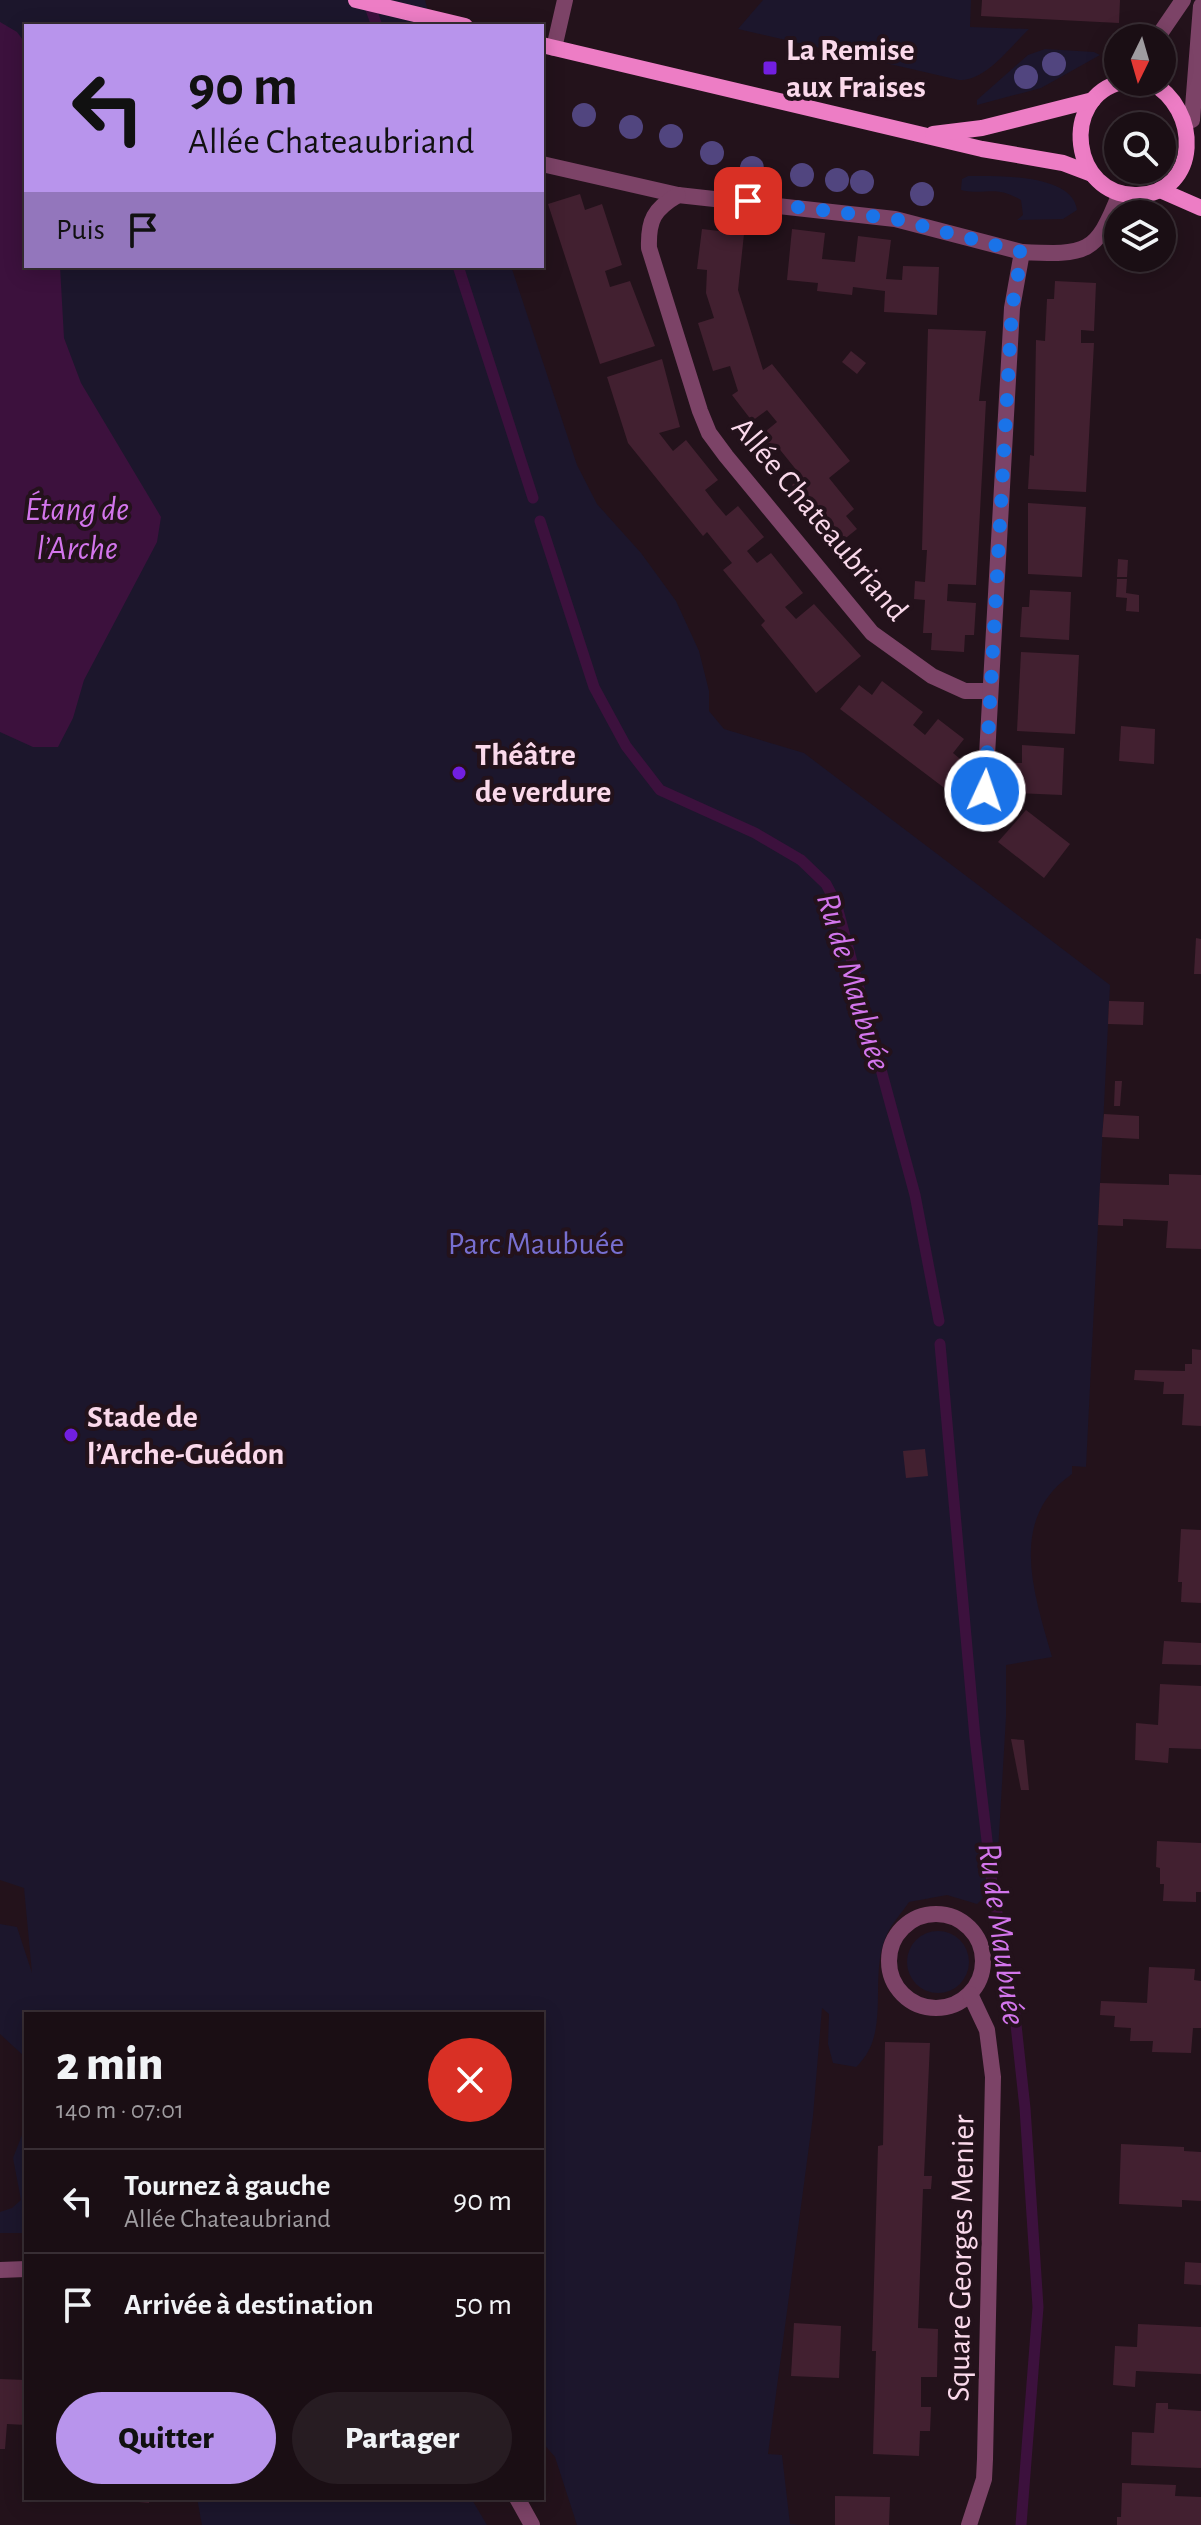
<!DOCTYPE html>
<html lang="fr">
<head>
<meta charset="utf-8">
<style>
	:root { --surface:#1a0e14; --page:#271c22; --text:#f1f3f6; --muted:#9f9ca0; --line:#382e34; --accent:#b894ec }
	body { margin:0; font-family:"Alegreya Sans",sans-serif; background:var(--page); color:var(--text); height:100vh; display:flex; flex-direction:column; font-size:30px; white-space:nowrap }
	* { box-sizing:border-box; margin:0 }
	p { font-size:26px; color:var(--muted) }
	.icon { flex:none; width:44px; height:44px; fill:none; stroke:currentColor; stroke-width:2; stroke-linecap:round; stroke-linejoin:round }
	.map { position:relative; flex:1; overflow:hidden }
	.side { position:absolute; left:24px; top:2012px; width:520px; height:488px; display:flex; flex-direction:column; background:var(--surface); border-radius:0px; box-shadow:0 4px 20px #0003,0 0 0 2px var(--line) }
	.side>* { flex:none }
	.guide { position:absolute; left:24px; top:24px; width:520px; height:244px; border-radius:0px; box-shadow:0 4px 20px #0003,0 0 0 2px var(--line); background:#b894ec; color:#111; overflow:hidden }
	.needle { width:52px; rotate:185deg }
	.buttons { position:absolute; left:1104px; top:24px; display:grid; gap:16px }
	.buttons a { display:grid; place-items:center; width:72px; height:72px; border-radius:50%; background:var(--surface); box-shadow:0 4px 20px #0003,0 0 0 2px var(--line); font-size:40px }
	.pin { position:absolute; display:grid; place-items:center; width:68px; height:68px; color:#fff; margin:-34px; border-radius:16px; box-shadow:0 4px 12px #0006 }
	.me { position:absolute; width:88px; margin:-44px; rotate:3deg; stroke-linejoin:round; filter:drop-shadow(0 0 6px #0008) }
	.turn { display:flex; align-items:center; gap:28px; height:168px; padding:0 32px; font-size:36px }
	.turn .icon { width:104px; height:104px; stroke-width:2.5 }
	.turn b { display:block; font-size:56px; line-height:68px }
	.then { display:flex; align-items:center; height:76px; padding:0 32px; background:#0003; gap:16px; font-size:30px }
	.round { display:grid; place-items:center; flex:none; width:84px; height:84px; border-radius:42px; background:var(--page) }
	.summary { display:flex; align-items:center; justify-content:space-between; height:136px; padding:0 32px }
	h1 { font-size:48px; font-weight:800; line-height:60px }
	.button { display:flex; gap:16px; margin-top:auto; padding:16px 32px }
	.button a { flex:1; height:92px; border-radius:48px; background:var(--accent); color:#111; font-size:32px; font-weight:800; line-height:92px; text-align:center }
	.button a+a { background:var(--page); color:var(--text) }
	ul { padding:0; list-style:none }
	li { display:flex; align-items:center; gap:24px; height:104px; padding:0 32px; border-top:2px solid var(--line) }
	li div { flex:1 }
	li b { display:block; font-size:30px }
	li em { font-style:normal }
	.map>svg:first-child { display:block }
	.green { fill:#1c162c }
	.water { fill:#3c113d }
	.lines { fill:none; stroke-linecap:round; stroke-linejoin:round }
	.stream { stroke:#3c113d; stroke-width:11 }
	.building { fill:#422030 }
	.lane { stroke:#7c4367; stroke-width:16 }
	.street { stroke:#7c4367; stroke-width:16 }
	.secondary { stroke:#ed7dc5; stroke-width:16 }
	.tree { fill:#51457f }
	.route { stroke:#1a73e8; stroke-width:14; stroke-dasharray:0 25.2 }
	.poi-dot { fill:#721fe0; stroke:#23121b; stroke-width:3 }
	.labels { text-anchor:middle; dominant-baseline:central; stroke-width:8; stroke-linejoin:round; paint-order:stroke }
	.poi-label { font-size:32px; font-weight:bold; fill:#fad9eb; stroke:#23121b; text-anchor:start }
	.street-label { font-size:32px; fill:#fad9eb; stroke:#23121b }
	.park-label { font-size:32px; fill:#776fd0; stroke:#23121b }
	.water-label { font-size:34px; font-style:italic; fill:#d375ec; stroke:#23121b }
</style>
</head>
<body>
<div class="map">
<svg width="1201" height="2525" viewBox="0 0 1201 2525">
	<rect width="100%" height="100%" fill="#23121b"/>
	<g class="green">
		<path d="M0,0H425L432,26H26V266H511L577,465L597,504L641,553L676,601L699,651L709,691V711L724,729L804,753L1110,985L1086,1467L1072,1466V1474C1007,1519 1034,1593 1052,1657L1006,1665V1717L996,1885H984L987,1894L977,1904L947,1895L909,1902C902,1913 892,1923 887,1934C867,1977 893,2033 856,2067L833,2063L828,2044L829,2014L822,2008L813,2116L768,2454L782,2455L790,2524L799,2525H577L555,2457L542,2442V2014H26V2058L0,2034V1924L17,1927L32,1973L24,1888L0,1880Z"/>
		<path d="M763,0H971L970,27L1029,29C1011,46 985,82 959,80L738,29Z"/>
		<polygon points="1045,49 1094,52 1100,55 1041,88 977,105 977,100 1028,55"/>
		<path d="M1129,112L1148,113L1161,126H1118V159C1103,141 1110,122 1129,112Z"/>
		<path d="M968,176C994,176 1073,173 1077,210L1063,219L1017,220L1023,215L1021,200C993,184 987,196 961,190L962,179Z"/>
		<circle cx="938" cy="1962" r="31"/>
		<polygon points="26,2125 26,2233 0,2233 0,2212 12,2208 21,2200 13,2158"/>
		<polygon points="197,2498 471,2498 487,2525 202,2525"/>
	</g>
	<polygon class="water" points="0,22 17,32 26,44 26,266 60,266 64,338 81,383 161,517 157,542 84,680 73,718 58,747 33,747 0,732"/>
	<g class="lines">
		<g class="stream">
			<polyline points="368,1 377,26"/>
			<polyline points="458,266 533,498"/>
			<polyline points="540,521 594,687 626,746 660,790 755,833 801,860 826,884 836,903 915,1195 939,1321"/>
			<polyline points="940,1344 975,1738 993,1892 1013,1997 1025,2108 1038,2307 1021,2525"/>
		</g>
	</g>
	<g class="building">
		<polygon points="982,0 1120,0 1119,23 981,16"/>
		<polygon points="580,194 585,210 602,204 622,265 605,271 610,287 630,281 655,346 600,364 548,204"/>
		<polygon points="702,229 744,234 738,290 763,370 772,364 850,461 829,478 854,509 846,516 857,529 832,549 797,504 803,499 792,485 802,477 777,446 766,454 755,440 777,422 767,410 752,421 732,395 738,391 730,366 713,371 698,323 714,318 706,293 707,270 697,269"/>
		<polygon points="792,229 825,233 822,259 855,262 858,236 891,240 886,279 902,280 903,266 939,267 937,315 884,312 885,291 853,287 852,295 817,291 818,283 787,280"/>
		<polygon points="1055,281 1096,283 1094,331 1081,330 1081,343 1094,343 1086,492 1028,489 1030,455 1034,456 1036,340 1045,341 1047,299 1054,299"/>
		<polygon points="928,329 986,331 979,401 986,401 976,585 948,584 947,601 976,603 974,635 965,635 964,652 931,650 932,633 923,633 925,600 914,599 915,581 925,582 927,550 922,550"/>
		<polygon points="851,351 866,363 857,374 842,362"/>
		<polygon points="662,359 680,427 659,433 673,451 686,440 718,480 705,490 715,503 726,516 738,506 764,537 747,551 757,563 771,553 803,593 785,607 796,619 814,604 861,656 816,693 761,625 765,621 723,570 732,563 707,532 703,536 628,443 607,377"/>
		<polygon points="1028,503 1086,507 1082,577 1028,574"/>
		<polygon points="1118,559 1128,560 1127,577 1117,577"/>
		<polygon points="1117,579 1127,579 1126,593 1139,595 1139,612 1126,611 1127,598 1116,597"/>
		<polygon points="1030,590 1071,592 1069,640 1020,637 1022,607 1029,607"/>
		<polygon points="1021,652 1079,655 1075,734 1017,731"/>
		<polygon points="882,681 923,712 913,725 925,735 938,719 964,739 953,753 966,764 947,790 840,709 859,685 872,695"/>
		<polygon points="1121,726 1155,729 1154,764 1119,761"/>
		<polygon points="1022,745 1064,748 1062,795 1013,793 1015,763 1022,763"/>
		<polygon points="1026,810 1070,844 1044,878 998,842"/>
		<polygon points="1196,938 1201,939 1201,974 1194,974"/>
		<polygon points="1109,1001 1144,1002 1143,1025 1108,1024"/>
		<polygon points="1115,1081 1122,1081 1120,1106 1114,1106"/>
		<polygon points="1104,1114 1139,1116 1139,1139 1102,1137"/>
		<polygon points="1169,1174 1201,1175 1201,1249 1166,1248 1168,1221 1123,1219 1123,1226 1098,1225 1100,1183 1169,1185"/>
		<polygon points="1192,1349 1201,1350 1201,1426 1182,1425 1184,1394 1163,1394 1164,1382 1134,1380 1135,1370 1185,1371 1185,1364 1192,1364"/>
		<polygon points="925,1449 928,1476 906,1478 903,1451"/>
		<polygon points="1181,1529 1201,1530 1201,1603 1181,1602 1182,1582 1178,1582"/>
		<polygon points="1164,1641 1201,1643 1201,1665 1162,1664"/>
		<polygon points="1160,1684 1201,1686 1201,1749 1169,1748 1168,1763 1135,1760 1136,1723 1158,1725"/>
		<polygon points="1011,1739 1024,1740 1029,1790 1021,1790"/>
		<polygon points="1157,1841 1201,1843 1201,1892 1196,1892 1196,1902 1163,1901 1164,1884 1160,1884 1160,1868 1156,1867"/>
		<polygon points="1149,1967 1195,1969 1194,1980 1201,1981 1201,2028 1193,2028 1191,2053 1152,2052 1153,2041 1130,2041 1131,2028 1114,2027 1115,2016 1100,2015 1101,2001 1147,2003"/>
		<polygon points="885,2042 930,2043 924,2176 932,2176 931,2189 923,2189 918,2328 938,2329 937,2377 921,2377 921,2407 931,2407 930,2431 920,2431 919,2456 873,2454 876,2351 872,2351 878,2146 883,2145"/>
		<polygon points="1121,2144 1184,2147 1184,2151 1201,2152 1201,2201 1182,2200 1182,2207 1119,2204"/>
		<polygon points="1185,2262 1201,2263 1201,2285 1184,2284"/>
		<polygon points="794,2323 841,2326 839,2378 791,2376"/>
		<polygon points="1138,2324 1201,2327 1201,2374 1136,2371 1135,2387 1113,2385 1115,2346 1137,2347"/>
		<polygon points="0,2379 26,2380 26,2425 7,2424 5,2449 0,2449"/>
		<polygon points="1156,2403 1168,2403 1168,2409 1201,2411 1201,2468 1131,2465 1132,2432 1154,2433"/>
		<polygon points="1122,2483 1176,2485 1175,2496 1201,2497 1201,2525 1117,2525 1117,2517 1121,2517"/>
		<polygon points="835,2496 890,2497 889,2525 835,2525"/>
		<polygon points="93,2498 149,2498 149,2503"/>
	</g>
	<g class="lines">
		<polyline class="lane" points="554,48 565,0"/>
		<g class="street">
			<polyline points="1157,38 1183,0"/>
			<polyline points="1192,120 1201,6"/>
			<polyline points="542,164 678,195 895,219 1022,252"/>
			<path d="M678,195C654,209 648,220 649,248L700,411L709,433L726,456L872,633L932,676L965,691H990"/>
			<path d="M985,791L1012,308L1022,252C1087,255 1096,255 1120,193"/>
			<circle cx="936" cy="1961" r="47"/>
			<polyline points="0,2270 26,2269"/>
			<polyline points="517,2498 532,2525"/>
			<polyline points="969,2525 984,2479 985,2459 993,2077 987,2030 970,1994"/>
		</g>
		<g class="secondary">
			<polyline points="356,0 465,26"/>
			<polyline points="542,45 982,149 1063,163 1092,174"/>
			<path d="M1122,82C1059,97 1071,197 1137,195C1201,193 1201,108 1150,82"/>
			<polyline points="933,134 982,128 1093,100"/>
			<polyline points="1160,190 1201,208"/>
		</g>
	</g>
	<g class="tree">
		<circle cx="1054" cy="64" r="12"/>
		<circle cx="1026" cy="77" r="12"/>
		<circle cx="584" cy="115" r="12"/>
		<circle cx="631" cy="127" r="12"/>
		<circle cx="671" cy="136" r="12"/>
		<circle cx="712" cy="153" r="12"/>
		<circle cx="752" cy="168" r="12"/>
		<circle cx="802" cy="175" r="12"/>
		<circle cx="837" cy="180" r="12"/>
		<circle cx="862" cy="182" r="12"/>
		<circle cx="922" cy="194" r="12"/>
	</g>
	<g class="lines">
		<polyline class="route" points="748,201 895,219 1022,252 1012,308 985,791"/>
	</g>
	<g class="poi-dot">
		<rect x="762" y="60" width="16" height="16" rx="4"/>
		<circle cx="459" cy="773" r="8"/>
		<circle cx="71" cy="1435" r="8"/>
	</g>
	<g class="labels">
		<g class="poi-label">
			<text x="786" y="50">La Remise<tspan x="786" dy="37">aux Fraises</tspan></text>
			<text x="475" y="755">Théâtre<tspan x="475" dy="37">de verdure</tspan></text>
			<text x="87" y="1417">Stade de<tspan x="87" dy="37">l’Arche-Guédon</tspan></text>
		</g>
		<g class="street-label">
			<text transform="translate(820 519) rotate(50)">Allée Chateaubriand</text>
			<text transform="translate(961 2258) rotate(-89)">Square Georges Menier</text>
		</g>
		<g class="park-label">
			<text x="536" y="1244">Parc Maubuée</text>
		</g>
		<g class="water-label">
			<text x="77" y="510">Étang de<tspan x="77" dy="39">l’Arche</tspan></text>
			<text transform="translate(853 982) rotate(73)">Ru de Maubuée</text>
			<text transform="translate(1001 1934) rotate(82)">Ru de Maubuée</text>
		</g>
	</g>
</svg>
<div class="buttons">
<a><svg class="needle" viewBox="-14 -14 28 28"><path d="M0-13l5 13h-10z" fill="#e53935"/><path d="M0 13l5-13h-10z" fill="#9f9ca0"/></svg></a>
<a><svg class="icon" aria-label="search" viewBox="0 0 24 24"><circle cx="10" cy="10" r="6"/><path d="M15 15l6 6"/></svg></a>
<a><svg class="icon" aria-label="layers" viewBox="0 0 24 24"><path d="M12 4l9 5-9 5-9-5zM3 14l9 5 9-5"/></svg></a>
</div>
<div class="pin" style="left:748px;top:201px;background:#d93025"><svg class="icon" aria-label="arrive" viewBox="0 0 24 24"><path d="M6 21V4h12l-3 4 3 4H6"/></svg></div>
<svg class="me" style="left:985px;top:791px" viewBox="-20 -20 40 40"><circle r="17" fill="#1a73e8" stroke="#fff" stroke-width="3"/><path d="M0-11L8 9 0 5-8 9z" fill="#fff"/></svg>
<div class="guide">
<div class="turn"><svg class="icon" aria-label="left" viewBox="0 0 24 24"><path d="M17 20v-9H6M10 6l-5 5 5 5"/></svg><div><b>90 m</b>Allée Chateaubriand</div></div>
<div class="then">Puis<svg class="icon" aria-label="arrive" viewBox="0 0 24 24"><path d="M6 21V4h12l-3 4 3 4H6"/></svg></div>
</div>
<section class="side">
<div class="summary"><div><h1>2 min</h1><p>140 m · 07:01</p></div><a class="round" style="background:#d93025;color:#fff"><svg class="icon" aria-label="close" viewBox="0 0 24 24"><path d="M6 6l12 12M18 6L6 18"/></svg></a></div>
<ul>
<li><svg class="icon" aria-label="left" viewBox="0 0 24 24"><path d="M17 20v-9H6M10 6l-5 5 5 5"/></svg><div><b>Tournez à gauche</b><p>Allée Chateaubriand</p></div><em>90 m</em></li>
<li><svg class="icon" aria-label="arrive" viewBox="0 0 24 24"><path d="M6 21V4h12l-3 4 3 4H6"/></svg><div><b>Arrivée à destination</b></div><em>50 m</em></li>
</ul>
<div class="button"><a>Quitter</a><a>Partager</a></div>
</section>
</div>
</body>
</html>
